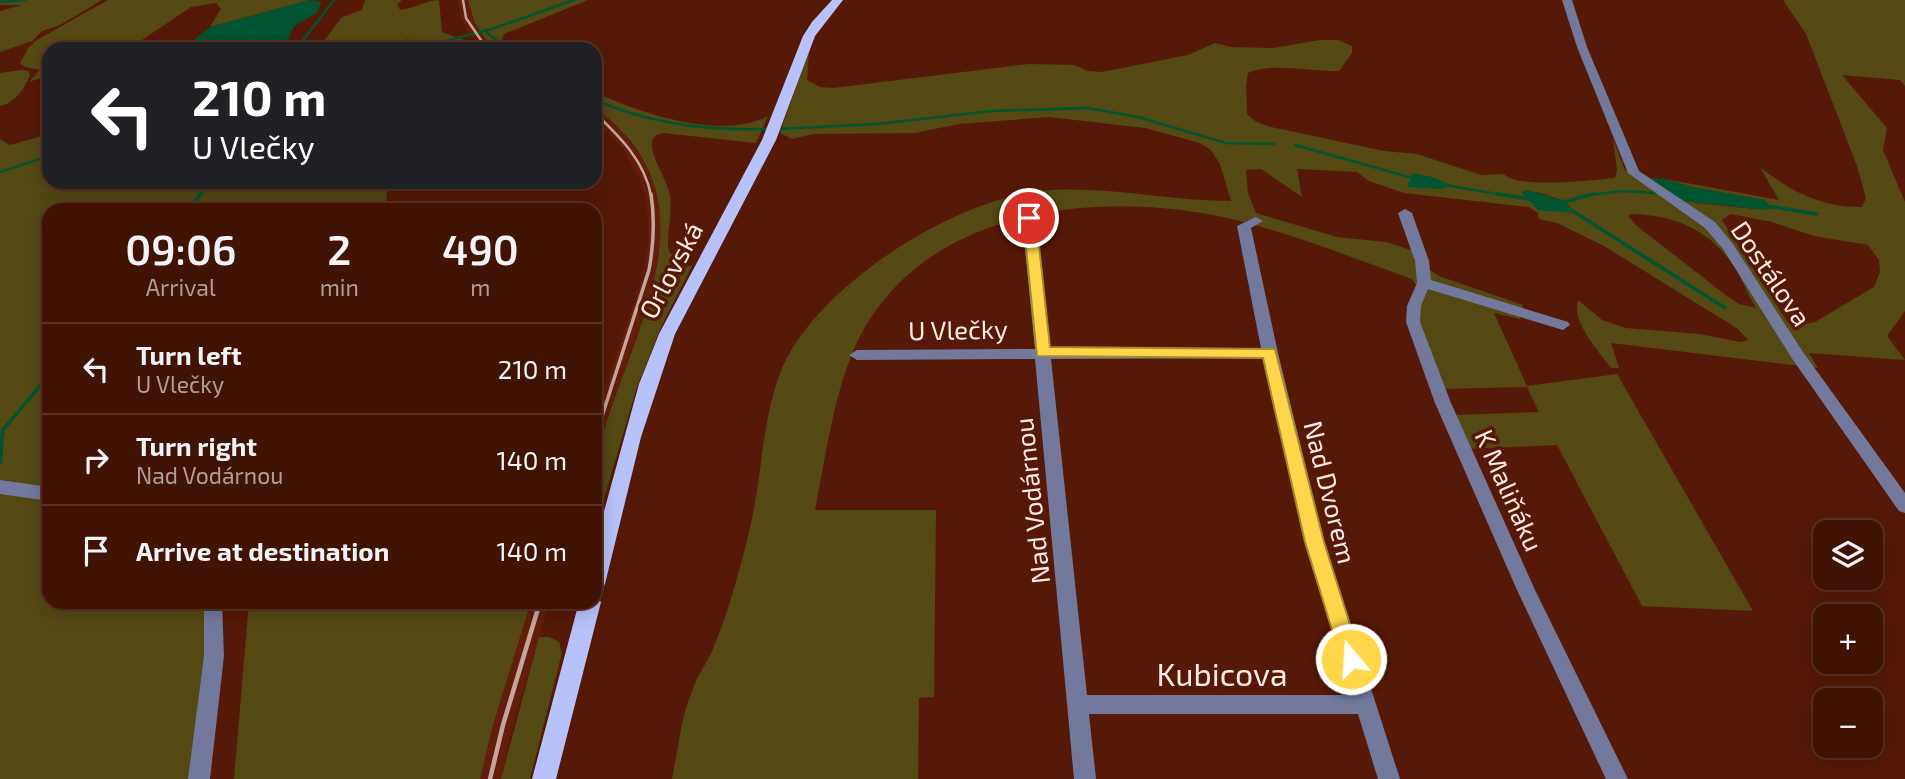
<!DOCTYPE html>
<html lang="en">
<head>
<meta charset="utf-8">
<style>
	:root { --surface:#411305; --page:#481c0f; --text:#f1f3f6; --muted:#ae9e9a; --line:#5a3227 }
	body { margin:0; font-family:"Exo 2",sans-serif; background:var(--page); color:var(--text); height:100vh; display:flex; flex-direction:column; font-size:26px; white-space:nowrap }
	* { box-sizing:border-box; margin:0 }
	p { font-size:23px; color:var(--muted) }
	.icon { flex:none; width:38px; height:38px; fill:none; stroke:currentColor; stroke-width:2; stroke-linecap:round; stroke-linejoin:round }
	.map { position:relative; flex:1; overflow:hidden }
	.side { position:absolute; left:42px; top:203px; width:560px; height:406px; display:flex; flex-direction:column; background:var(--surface); border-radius:21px; box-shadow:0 4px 18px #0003,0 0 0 2px var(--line) }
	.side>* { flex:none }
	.hud { position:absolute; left:42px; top:42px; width:560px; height:147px; border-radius:21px; box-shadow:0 4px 18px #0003,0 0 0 2px var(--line); background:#202124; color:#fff; overflow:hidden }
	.fabs { position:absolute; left:1813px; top:520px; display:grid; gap:14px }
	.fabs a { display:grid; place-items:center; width:70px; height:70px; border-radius:14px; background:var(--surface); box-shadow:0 4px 18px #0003,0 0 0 2px var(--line); font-size:35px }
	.pin { position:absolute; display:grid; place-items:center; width:60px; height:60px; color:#fff; margin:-30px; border:4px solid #fff; border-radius:50%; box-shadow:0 2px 7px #0007 }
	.me { position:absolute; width:77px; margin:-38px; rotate:342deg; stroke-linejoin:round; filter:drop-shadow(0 0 5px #0008) }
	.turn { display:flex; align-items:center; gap:24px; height:147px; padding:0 35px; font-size:32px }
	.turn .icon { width:91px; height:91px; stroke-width:2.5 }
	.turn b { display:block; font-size:49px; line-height:60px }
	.eta { display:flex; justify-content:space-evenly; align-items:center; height:119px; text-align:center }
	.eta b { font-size:42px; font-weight:600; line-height:49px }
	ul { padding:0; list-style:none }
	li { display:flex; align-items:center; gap:21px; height:91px; padding:0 35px; border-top:2px solid var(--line) }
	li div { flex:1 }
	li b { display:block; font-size:26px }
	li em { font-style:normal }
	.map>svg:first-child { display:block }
	.built { fill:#631d08 }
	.green { fill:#544813; fill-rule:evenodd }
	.water { fill:#005530 }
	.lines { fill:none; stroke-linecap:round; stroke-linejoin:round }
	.stream-far2 { stroke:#005530; stroke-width:2.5 }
	.stream-far1 { stroke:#005530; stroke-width:3.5 }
	.stream { stroke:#005530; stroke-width:4.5 }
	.minor { fill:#72799c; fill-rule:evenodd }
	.major { fill:#b7c2fb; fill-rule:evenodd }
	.rail-far2 { stroke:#c4a59b; stroke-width:2.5 }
	.rail-far1 { stroke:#c4a59b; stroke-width:3.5 }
	.rail { stroke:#c4a59b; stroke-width:4.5 }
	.route { fill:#ffd54a; stroke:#a68a30; stroke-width:2 }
	.labels { text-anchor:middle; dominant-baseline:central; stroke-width:7; stroke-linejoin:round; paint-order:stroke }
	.street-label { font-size:26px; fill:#fbebe6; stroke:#571907 }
	.near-street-label { font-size:32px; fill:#fbebe6; stroke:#571907 }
</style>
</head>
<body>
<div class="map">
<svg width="1905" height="779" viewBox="0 0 1905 779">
	<rect width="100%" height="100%" fill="#571907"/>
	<g class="built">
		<polygon points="458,0 468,0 475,24 493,49 481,49 477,44 461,19"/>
		<polygon points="595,108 622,131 645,162 659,198 662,239 653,285 595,462 595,415 640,286 649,240 646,200 641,182 624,150 595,119"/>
		<polygon points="531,602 550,602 513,724 501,779 480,779 493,725"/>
	</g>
	<g class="green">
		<polygon points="0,0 102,0 60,25 42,31 32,41 0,52 0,11 22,5 0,5"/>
		<polygon points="108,0 310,0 210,27 221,9 216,3 191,7 139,42 121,49 49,49 49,75 29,82 40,70 25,67 20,63 29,47 37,40"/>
		<path d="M365,0H402L397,4L400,10C414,9 425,0 439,0L442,32L464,40L470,49H381L409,39L361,49H325L323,42L342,17L362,10Z"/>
		<polygon points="468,0 588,0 504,34 502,40 510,49 493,49 475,24"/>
		<path d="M1783,0H1905V86L1900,80L1842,75L1887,128L1883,150L1905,202V311L1887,336L1905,360L1809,353L1818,368L1611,343L1619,368H1611C1599,351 1571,322 1578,300L1602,320L1626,328L1700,334L1740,342L1748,340L1738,329L1604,246L1557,223L1539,219L1538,213L1529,207L1404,193L1369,181L1357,172L1297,169L1302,197L1261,169L1246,170L1248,193L1256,213L1337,237L1386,242L1414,251V260L1439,276L1523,305L1520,319L1494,313L1527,386L1617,374L1753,611L1642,606L1557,445L1466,449L1452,415L1539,412L1527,387L1441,389L1417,326L1422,293L1412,279C1352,258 1292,233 1231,219C1106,190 936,205 865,327C835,379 827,452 815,510H936L934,697L919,698L918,779H672C678,750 681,718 692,691C697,676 707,663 713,649C727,617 741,566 749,532C762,481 761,426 779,376C810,288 960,194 1052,190C1112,187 1172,201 1231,201L1220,164L1211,150L1200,143L1145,128L1049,117L959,124L915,133L813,134L792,139L780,133L809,50L807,80L820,87L833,88L1029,64L1074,65L1088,71L1102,72L1188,55L1215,43L1231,47L1273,48L1320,40H1338L1352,46V53L1339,71C1315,72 1269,62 1248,73L1246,85L1247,114L1255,121L1267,126L1384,151L1417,154L1481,175L1504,174C1517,189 1594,180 1615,178L1617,170L1613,139L1625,170L1696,203L1767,210L1771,208L1764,200L1692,187L1665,179L1779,200L1760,167C1789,191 1823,208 1862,207L1866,198L1857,166L1806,34ZM1537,192L1565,201L1574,212L1537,210ZM1632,214C1688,215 1728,242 1748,294C1750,299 1754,303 1756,308L1739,304L1727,296L1637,226L1628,216ZM1730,214L1772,222L1814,236L1868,245L1879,260L1880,272L1874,287L1815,322L1797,326L1787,321L1722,220Z"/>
		<path d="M21,70L28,71L30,75C24,89 15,103 0,106V73Z"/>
		<path d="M595,92C639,113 721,141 768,116L756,143L663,133L656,135L652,140C650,157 665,175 669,192C674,214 665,232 669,252L684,265L692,266L662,325L637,387L595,529C595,508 591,481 596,460C623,341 727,203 595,108Z"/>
		<polygon points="49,134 49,182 394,182 387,190 386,208 380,210 49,210 49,493 0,487 0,139 10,145"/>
		<polygon points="0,493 49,497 49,602 209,602 195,779 0,779"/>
		<polygon points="249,602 497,602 529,608 493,725 480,779 234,779"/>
		<polygon points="539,637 549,637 559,642 562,653 530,779 501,779"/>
	</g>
	<g class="water">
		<polygon points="310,0 321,2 317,13 294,26 284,49 182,49 210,27"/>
		<polygon points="1413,173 1432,177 1454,186 1440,189 1407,187"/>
		<polygon points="1650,178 1665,179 1692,187 1764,200 1772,208 1767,210 1682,201"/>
		<polygon points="1527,190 1565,201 1574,213 1538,210 1521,192"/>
	</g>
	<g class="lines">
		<g class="stream-far2">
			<polyline points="0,2 25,0"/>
			<polyline points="485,31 507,49"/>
			<polyline points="296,49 334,0"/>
			<polyline points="416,49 495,28 574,0"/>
			<path d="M595,100C650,124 708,131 768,129"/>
			<polyline points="776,129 878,124 991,111 1088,108 1138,117 1226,143 1274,144"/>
			<polyline points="1295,145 1416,179"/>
			<polyline points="0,172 49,156"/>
			<polyline points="1451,186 1509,196"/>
			<polyline points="199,196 211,182"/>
			<polyline points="1584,196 1620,191 1655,193"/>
		</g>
		<g class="stream-far1">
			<polyline points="1498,194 1529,199"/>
			<polyline points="1564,202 1593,194"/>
			<polyline points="1767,206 1817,214"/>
			<polyline points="187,210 201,194"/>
			<polyline points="1571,210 1725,308"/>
			<polyline points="1,449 3,430 49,375"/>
		</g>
		<polyline class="stream" points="0,462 1,448"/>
		<g class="minor">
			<polygon points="1562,0 1572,0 1587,47 1639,171 1715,222 1733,244 1803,352 1905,493 1905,513 1899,511 1793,360 1723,249 1705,228 1628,173 1577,47"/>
			<polygon points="1405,209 1412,213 1429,261 1431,280 1568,322 1570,325 1563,330 1428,289 1421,306 1420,322 1451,403 1535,590 1628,779 1606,779 1517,590 1435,403 1406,322 1407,306 1417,283 1415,261 1398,213"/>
			<path d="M1029,214L1036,218L1050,349L1261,348L1237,226L1256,217L1263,221L1251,228L1278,353L1324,542L1400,779H1378L1358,714H1089L1096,779H1074L1035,359L857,360L849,355L857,350L1035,349L1022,218ZM1264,358L1306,542L1353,695H1087L1051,359Z"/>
			<polygon points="0,480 49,487 49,501 0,494"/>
			<polygon points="204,602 222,602 224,656 210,779 188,779 204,656"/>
		</g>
		<g class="major">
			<polygon points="832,0 843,0 815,36 776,140 675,334 641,437 605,584 602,590 595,593 595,544 639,384 659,334 762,140 803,36 812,22"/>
			<polygon points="595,595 601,602 556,779 532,779 579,602 595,602"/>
		</g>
		<g class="rail-far2">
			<polyline points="463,0 466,18 487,49"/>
			<path d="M595,113C619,136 645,161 651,196"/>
		</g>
		<path class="rail-far1" d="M595,438L649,270C654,243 655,220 651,194"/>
		<polyline class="rail" points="490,779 503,725 540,602"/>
	</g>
	<polygon class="route" points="1029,214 1036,218 1050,347 1275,349 1324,542 1361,659 1358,665 1351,667 1344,665 1341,659 1305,542 1263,358 1037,356 1023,218"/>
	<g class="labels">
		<g class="street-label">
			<text transform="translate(670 270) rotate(-62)">Orlovská</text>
			<text transform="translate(1772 273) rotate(56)">Dostálova</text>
			<text transform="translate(958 329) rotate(-1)">U Vlečky</text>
			<text transform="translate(1510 490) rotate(66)">K Maliňáku</text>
			<text transform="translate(1331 492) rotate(76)">Nad Dvorem</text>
			<text transform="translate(1031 501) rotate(-96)">Nad Vodárnou</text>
		</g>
		<g class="near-street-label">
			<text x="1222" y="673">Kubicova</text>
		</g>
	</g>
</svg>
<div class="fabs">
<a><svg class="icon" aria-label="layers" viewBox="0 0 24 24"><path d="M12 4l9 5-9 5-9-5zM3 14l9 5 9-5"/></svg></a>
<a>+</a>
<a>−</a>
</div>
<div class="pin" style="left:1029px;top:218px;background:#d93025"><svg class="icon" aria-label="arrive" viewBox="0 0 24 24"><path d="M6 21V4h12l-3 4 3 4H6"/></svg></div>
<svg class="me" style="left:1351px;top:659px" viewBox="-20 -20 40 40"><circle r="17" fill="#ffd54a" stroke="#fff" stroke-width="3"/><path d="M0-11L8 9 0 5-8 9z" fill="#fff"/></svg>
<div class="hud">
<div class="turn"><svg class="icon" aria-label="left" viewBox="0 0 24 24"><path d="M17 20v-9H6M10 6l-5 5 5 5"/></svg><div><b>210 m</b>U Vlečky</div></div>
</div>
<section class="side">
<div class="eta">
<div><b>09:06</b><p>Arrival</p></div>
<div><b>2</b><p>min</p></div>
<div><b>490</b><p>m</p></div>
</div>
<ul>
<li><svg class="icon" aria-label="left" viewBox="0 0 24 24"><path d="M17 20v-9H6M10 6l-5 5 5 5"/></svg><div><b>Turn left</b><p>U Vlečky</p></div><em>210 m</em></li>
<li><svg class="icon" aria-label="right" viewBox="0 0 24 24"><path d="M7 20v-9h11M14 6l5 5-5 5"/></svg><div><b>Turn right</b><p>Nad Vodárnou</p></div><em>140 m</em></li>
<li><svg class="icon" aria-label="arrive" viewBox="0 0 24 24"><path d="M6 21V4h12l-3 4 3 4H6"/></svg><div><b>Arrive at destination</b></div><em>140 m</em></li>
</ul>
</section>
</div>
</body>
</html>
